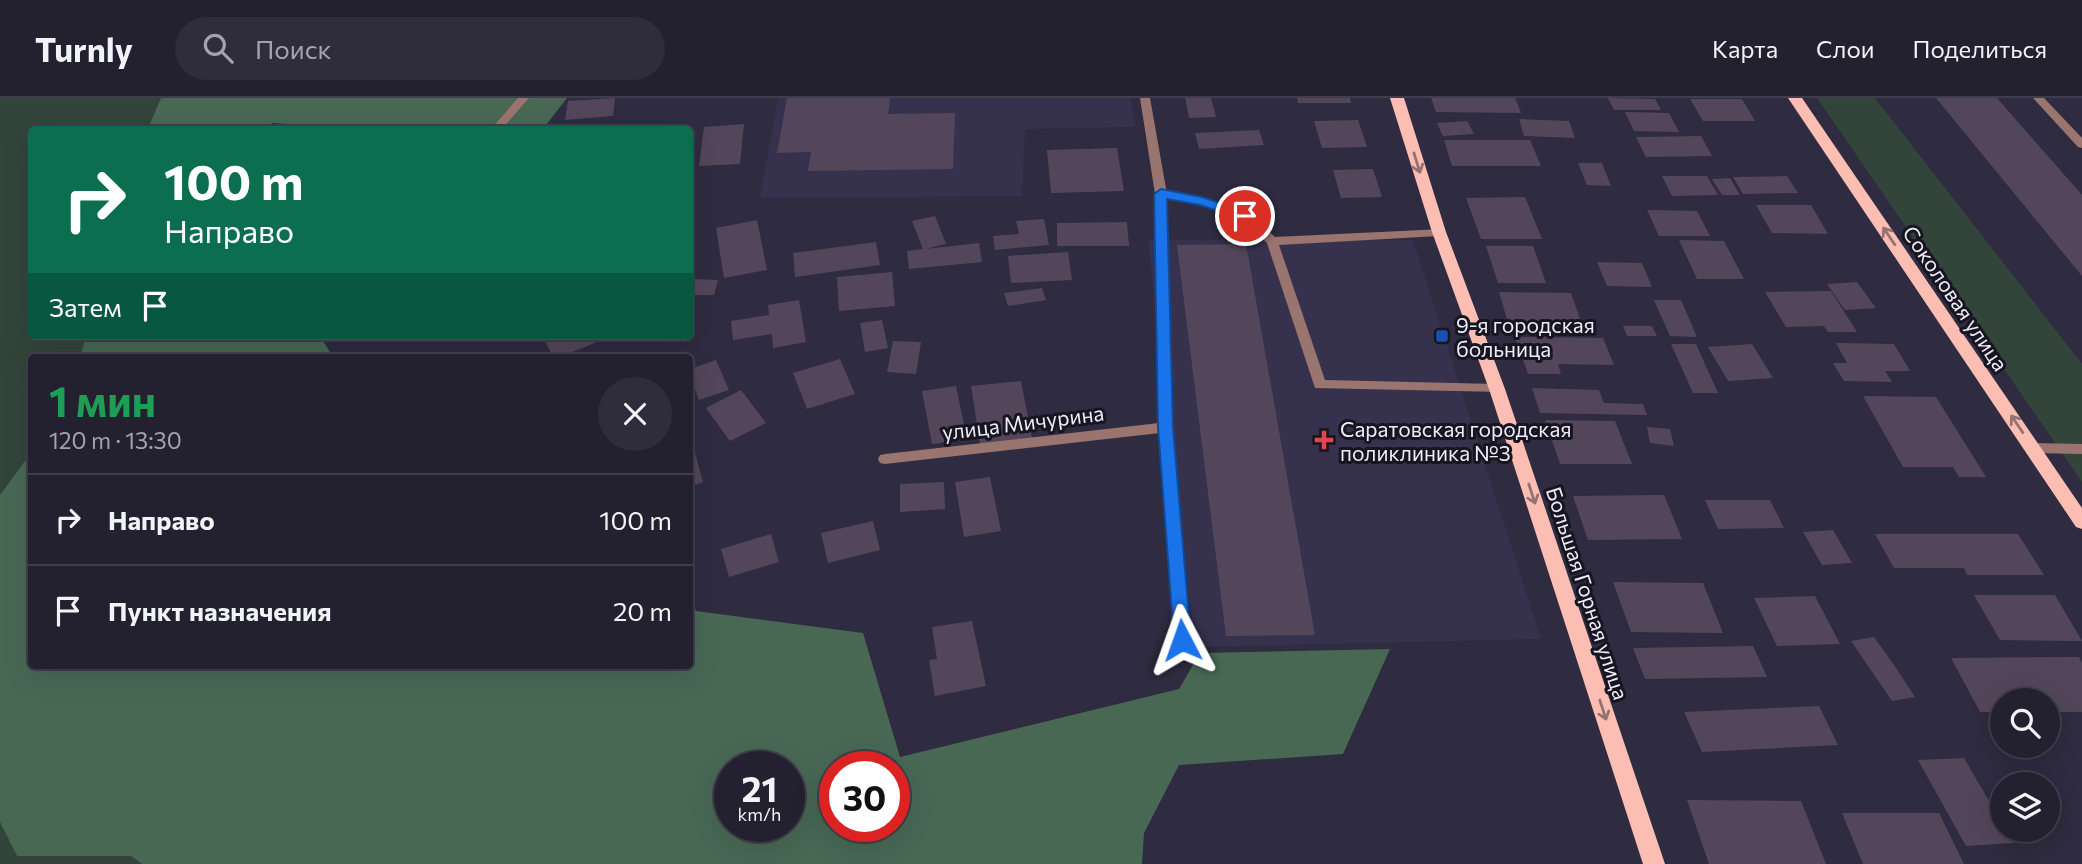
<!DOCTYPE html>
<html lang="ru">
<head>
<meta charset="utf-8">
<style>
	:root { --surface:#232030; --page:#2f2d3c; --text:#f1f3f6; --muted:#a3a3ab; --line:#403e4c }
	body { margin:0; font-family:Commissioner,sans-serif; background:var(--page); color:var(--text); height:100vh; display:flex; flex-direction:column; font-size:26px; white-space:nowrap }
	* { box-sizing:border-box; margin:0 }
	p { font-size:23px; color:var(--muted) }
	.icon { flex:none; width:38px; height:38px; fill:none; stroke:currentColor; stroke-width:2; stroke-linecap:round; stroke-linejoin:round }
	.map { position:relative; flex:1; overflow:hidden }
	.sheet { position:absolute; left:28px; top:256px; width:665px; height:315px; display:flex; flex-direction:column; background:var(--surface); border-radius:7px; box-shadow:0 7px 28px #0002,0 0 0 2px var(--line) }
	.sheet>* { flex:none }
	.top-card { position:absolute; left:28px; top:28px; width:665px; height:214px; border-radius:7px; box-shadow:0 7px 28px #0002,0 0 0 2px var(--line); background:#0b6e4f; color:#fff; overflow:hidden }
	.buttons { position:absolute; left:1990px; top:590px; display:grid; gap:14px }
	.buttons a { display:grid; place-items:center; width:70px; height:70px; border-radius:50%; background:var(--surface); box-shadow:0 7px 28px #0002,0 0 0 2px var(--line); font-size:35px }
	.speed { position:absolute; left:714px; top:653px; display:flex; gap:14px; font-size:35px; font-weight:700; text-align:center }
	.speed>* { display:grid; place-content:center; width:91px; height:91px; border-radius:50%; background:var(--surface); box-shadow:0 7px 28px #0002,0 0 0 2px var(--line); line-height:1 }
	.speed small { font-size:18px; font-weight:400 }
	.speed .limit { border:10px solid #d22; background:#fff; color:#111 }
	.pin { position:absolute; display:grid; place-items:center; width:60px; height:60px; color:#fff; margin:-30px; border:4px solid #fff; border-radius:50%; box-shadow:0 2px 7px #0007 }
	.me { position:absolute; width:77px; margin:-38px; rotate:356deg; stroke-linejoin:round; filter:drop-shadow(0 0 5px #0008) }
	.turn { display:flex; align-items:center; gap:24px; height:147px; padding:0 21px; font-size:32px }
	.turn .icon { width:91px; height:91px; stroke-width:2.5 }
	.turn b { display:block; font-size:49px; line-height:60px }
	.then { display:flex; align-items:center; height:66px; padding:0 21px; background:#0003; gap:14px; font-size:26px }
	.round { display:grid; place-items:center; flex:none; width:74px; height:74px; border-radius:37px; background:var(--page) }
	.overview { display:flex; align-items:center; justify-content:space-between; height:119px; padding:0 21px }
	h1 { font-size:42px; font-weight:700; line-height:52px; color:#1e9e55 }
	ul { padding:0; list-style:none }
	li { display:flex; align-items:center; gap:21px; height:91px; padding:0 21px; border-top:2px solid var(--line) }
	li div { flex:1 }
	li b { display:block; font-size:26px }
	li em { font-style:normal }
	header { display:flex; align-items:center; gap:42px; box-sizing:border-box; height:98px; padding:0 35px; background:var(--surface); border-bottom:2px solid var(--line) }
	header strong { font-size:33px }
	nav { display:flex; gap:38px; margin-inline-start:auto; font-size:24px }
	.search { width:490px; height:63px; background:var(--page); display:flex; align-items:center; gap:18px; box-sizing:border-box; padding:0 24px; border-radius:38px; color:var(--muted); font-size:26px }
	.map>svg:first-child { display:block }
	.built { fill:#36324d }
	.green { fill:#33453a }
	.forest { fill:#486854; fill-rule:evenodd }
	.building { fill:#54465a }
	.lines { fill:none; stroke-linecap:round; stroke-linejoin:round }
	.service { fill:#9a746e; fill-rule:evenodd }
	.minor { fill:#9a746e; fill-rule:evenodd }
	.primary { fill:#fcbeb3; fill-rule:evenodd }
	.oneway { stroke:#957270 }
	.route { fill:#1a73e8; stroke:#114b97; stroke-width:2 }
	.transit-dot { fill:#1a4fb4; stroke:#17151f; stroke-width:2.5 }
	.health-dot { fill:#e0444e; stroke:#17151f; stroke-width:2.5 }
	.labels { text-anchor:middle; dominant-baseline:central; stroke-width:6; stroke-linejoin:round; paint-order:stroke }
	.street-label { font-size:21px; fill:#edecfa; stroke:#17151f }
	.poi-label { font-size:21px; fill:#edecfa; stroke:#17151f; text-anchor:start }
</style>
</head>
<body>
<header>
<strong>Turnly</strong>
<div class="search"><svg class="icon" aria-label="search" viewBox="0 0 24 24"><circle cx="10" cy="10" r="6"/><path d="M15 15l6 6"/></svg>Поиск</div>
<nav><a>Карта</a><a>Слои</a><a>Поделиться</a></nav>
</header>
<div class="map">
<svg width="2082" height="766" viewBox="0 0 2082 766">
	<rect width="100%" height="100%" fill="#2f2b40"/>
	<g class="built">
		<polygon points="778,0 1131,0 1135,29 1025,31 1022,98 760,100"/>
		<polygon points="1148,142 1413,142 1541,541 1195,549"/>
	</g>
	<g class="green">
		<polygon points="0,0 161,0 147,31 32,32 32,238 86,240 80,259 32,259 31,360 24,364 0,397"/>
		<polygon points="1817,0 1875,0 2082,266 2082,384"/>
		<polygon points="0,724 17,758 131,758 142,766 0,766"/>
	</g>
	<g class="forest">
		<polygon points="161,0 567,0 543,31 387,32 272,25 266,31 147,32"/>
		<polygon points="86,238 320,238 333,259 80,259"/>
		<path d="M31,360L32,567H690V494L696,513L863,535L900,659L1179,591L1200,555L1390,551L1343,656L1179,667L1144,735L1142,766H142L131,758H17L0,724V397L24,364ZM730,668H789V728H730ZM835,668H894V728H835Z"/>
	</g>
	<g class="building">
		<polygon points="615,0 613,18 565,22 568,3"/>
		<polygon points="787,0 890,0 888,16 955,15 953,71 808,73 811,54 777,55"/>
		<polygon points="1185,0 1211,0 1216,19 1189,20"/>
		<polygon points="1297,0 1350,0 1351,5 1298,5"/>
		<polygon points="1431,0 1515,0 1521,15 1436,14"/>
		<polygon points="1608,0 1655,1 1661,12 1614,12"/>
		<polygon points="1936,0 1997,0 2082,97 2082,178"/>
		<polygon points="1690,1 1742,1 1755,23 1703,23"/>
		<polygon points="1625,14 1669,15 1679,34 1634,33"/>
		<polygon points="1519,21 1569,23 1575,40 1524,38"/>
		<polygon points="1358,22 1367,49 1322,50 1314,23"/>
		<polygon points="1467,23 1474,36 1443,38 1437,25"/>
		<polygon points="744,26 740,66 699,68 704,29"/>
		<polygon points="1259,32 1264,47 1199,51 1195,35"/>
		<polygon points="1701,38 1712,58 1646,59 1636,39"/>
		<polygon points="1444,42 1530,42 1541,68 1452,68"/>
		<polygon points="1117,50 1124,93 1051,95 1047,52"/>
		<polygon points="1578,65 1602,65 1611,88 1587,87"/>
		<polygon points="1373,71 1382,99 1341,100 1333,72"/>
		<polygon points="1662,78 1707,78 1718,97 1672,98"/>
		<polygon points="1787,78 1798,95 1743,96 1733,79"/>
		<polygon points="1730,80 1740,97 1722,97 1712,81"/>
		<polygon points="1525,99 1542,141 1481,141 1466,100"/>
		<polygon points="1756,107 1811,107 1828,136 1772,135"/>
		<polygon points="1647,112 1697,113 1710,138 1659,138"/>
		<polygon points="935,118 946,146 925,151 979,145 982,164 909,171 907,153 923,151 912,123"/>
		<polygon points="1044,121 1049,147 995,152 993,138 1019,136 1016,123"/>
		<polygon points="757,122 767,172 724,180 716,130"/>
		<polygon points="1127,124 1129,148 1057,148 1057,125"/>
		<polygon points="1679,142 1724,143 1744,181 1697,181"/>
		<polygon points="876,144 880,167 795,179 793,155"/>
		<polygon points="1246,146 1315,537 1226,538 1177,147"/>
		<polygon points="1486,148 1533,148 1546,185 1498,185"/>
		<polygon points="1068,154 1072,182 1011,185 1008,158"/>
		<polygon points="1597,164 1642,165 1652,189 1607,188"/>
		<polygon points="892,174 895,208 839,213 837,179"/>
		<polygon points="692,181 718,182 714,197 690,197"/>
		<polygon points="1857,184 1876,210 1845,212 1827,186"/>
		<polygon points="1042,190 1046,202 1008,208 1004,195"/>
		<polygon points="1831,193 1857,234 1828,234 1824,228 1786,229 1765,194"/>
		<polygon points="1499,194 1571,195 1583,229 1509,228"/>
		<polygon points="799,202 806,244 773,250 772,236 733,242 731,223 769,217 768,207"/>
		<polygon points="1654,202 1681,202 1697,239 1670,238"/>
		<polygon points="882,222 888,250 865,254 860,225"/>
		<polygon points="1623,228 1652,228 1657,238 1627,238"/>
		<polygon points="612,238 560,259 553,259 543,239"/>
		<polygon points="1515,239 1603,240 1614,267 1558,266 1561,276 1528,276"/>
		<polygon points="893,243 921,244 916,276 887,274"/>
		<polygon points="1836,245 1894,246 1910,273 1885,273 1892,284 1844,283 1833,265 1847,265"/>
		<polygon points="1671,246 1696,246 1718,295 1693,295"/>
		<polygon points="1752,246 1773,280 1728,283 1708,249"/>
		<polygon points="840,261 855,296 807,311 793,275"/>
		<polygon points="716,262 729,292 699,302 690,278 690,271"/>
		<polygon points="1021,283 1032,340 980,346 971,288"/>
		<polygon points="956,288 967,341 932,346 922,293"/>
		<polygon points="1532,290 1599,292 1604,305 1643,306 1647,317 1540,315"/>
		<polygon points="741,292 766,325 730,343 706,310"/>
		<polygon points="1863,298 1936,299 1986,379 1959,379 1953,369 1903,369"/>
		<polygon points="1545,322 1615,323 1632,366 1560,366"/>
		<polygon points="1647,329 1670,331 1674,348 1650,345"/>
		<polygon points="690,337 703,384 690,389"/>
		<polygon points="990,379 1001,433 964,439 955,384"/>
		<polygon points="944,384 945,411 900,414 900,386"/>
		<polygon points="1664,397 1682,441 1588,442 1573,398"/>
		<polygon points="1705,402 1770,402 1784,430 1718,431"/>
		<polygon points="873,423 880,452 828,465 821,435"/>
		<polygon points="1833,432 1852,465 1822,467 1803,434"/>
		<polygon points="771,436 779,464 729,479 721,451"/>
		<polygon points="1875,436 2018,436 2044,477 1967,477 1964,470 1894,470"/>
		<polygon points="1613,484 1703,485 1723,535 1631,534"/>
		<polygon points="1974,497 2055,497 2082,543 2000,542"/>
		<polygon points="1815,498 1840,546 1777,548 1754,500"/>
		<polygon points="972,523 986,588 935,598 929,562 937,561 932,529"/>
		<polygon points="1874,539 1894,567 1915,599 1892,603 1851,543"/>
		<polygon points="1753,548 1767,579 1645,581 1633,550"/>
		<polygon points="2079,559 2082,565 2082,614 2048,614 2048,602 2002,602 2002,614 1980,614 1951,560"/>
		<polygon points="1819,608 1838,647 1702,654 1684,614"/>
		<polygon points="1964,660 2002,725 2002,732 2006,732 2014,745 1966,748 1918,662"/>
		<polygon points="1687,702 1801,703 1826,766 1709,766"/>
		<polygon points="1842,715 1939,715 1964,766 1863,766"/>
	</g>
	<g class="lines">
		<g class="service">
			<polygon points="2033,0 2044,0 2082,40 2082,50 2078,49"/>
			<polygon points="1161,92 1202,99 1249,115 1275,139 1443,131 1443,137 1439,138 1279,147 1325,282 1497,286 1502,288 1504,291 1502,294 1315,290 1267,145 1241,121 1200,106 1157,99 1157,93"/>
			<polygon points="2033,345 2082,346 2082,356 2033,355 2026,350"/>
		</g>
		<g class="minor">
			<polygon points="518,0 529,0 501,32 490,32"/>
			<polygon points="1140,0 1150,0 1167,96 1173,329 1190,542 1187,547 1182,549 1177,547 1174,542 1160,335 885,366 880,365 878,361 880,357 885,356 1159,325 1155,96"/>
		</g>
		<g class="primary">
			<polygon points="1390,0 1404,0 1446,134 1505,291 1665,766 1643,766 1489,291 1432,134"/>
			<polygon points="1788,0 1802,0 2082,410 2082,431 2076,429"/>
		</g>
	</g>
	<defs><path id="oneway-shaft" d="M-6 0H5M1.5-3L5.5 0L1.5 3" fill="none" stroke-width="1.6" stroke-linecap="round" stroke-linejoin="round" transform="scale(1.75)"/></defs>
	<g class="oneway">
		<use href="#oneway-shaft" transform="translate(1417 65) rotate(73)"/>
		<use href="#oneway-shaft" transform="translate(1889 138) rotate(-124)"/>
		<use href="#oneway-shaft" transform="translate(2017 326) rotate(-124)"/>
		<use href="#oneway-shaft" transform="translate(1532 396) rotate(72)"/>
		<use href="#oneway-shaft" transform="translate(1603 612) rotate(72)"/>
	</g>
	<polygon class="route" points="1161,91 1202,99 1250,115 1252,118 1245,122 1200,107 1167,101 1173,329 1191,542 1189,547 1182,550 1176,547 1174,542 1158,329 1154,96"/>
	<rect class="transit-dot" x="1435" y="231" width="14" height="14" rx="3.5"/>
	<path class="health-dot" d="M1320.5 331.5h7v7h7v7h-7v7h-7v-7h-7v-7h7z"/>
	<g class="labels">
		<g class="street-label">
			<text transform="translate(1956 200) rotate(56)">Соколовая улица</text>
			<text transform="translate(1023 324) rotate(-7)">улица Мичурина</text>
			<text transform="translate(1588 495) rotate(72)">Большая Горная улица</text>
		</g>
		<g class="poi-label">
			<text x="1456" y="226">9-я городская<tspan x="1456" dy="24">больница</tspan></text>
			<text x="1340" y="330">Саратовская городская<tspan x="1340" dy="24">поликлиника №3</tspan></text>
		</g>
	</g>
</svg>
<div class="buttons">
<a><svg class="icon" aria-label="search" viewBox="0 0 24 24"><circle cx="10" cy="10" r="6"/><path d="M15 15l6 6"/></svg></a>
<a><svg class="icon" aria-label="layers" viewBox="0 0 24 24"><path d="M12 4l9 5-9 5-9-5zM3 14l9 5 9-5"/></svg></a>
</div>
<div class="speed"><div>21<small>km/h</small></div><div class="limit">30</div></div>
<div class="pin" style="left:1245px;top:118px;background:#d93025"><svg class="icon" aria-label="arrive" viewBox="0 0 24 24"><path d="M6 21V4h12l-3 4 3 4H6"/></svg></div>
<svg class="me" style="left:1182px;top:542px" viewBox="-20 -20 40 40"><path d="M0-17L14 15 0 8-14 15z" fill="#1a73e8" stroke="#fff" stroke-width="4"/></svg>
<div class="top-card">
<div class="turn"><svg class="icon" aria-label="right" viewBox="0 0 24 24"><path d="M7 20v-9h11M14 6l5 5-5 5"/></svg><div><b>100 m</b>Направо</div></div>
<div class="then">Затем<svg class="icon" aria-label="arrive" viewBox="0 0 24 24"><path d="M6 21V4h12l-3 4 3 4H6"/></svg></div>
</div>
<section class="sheet">
<div class="overview"><div><h1>1 мин</h1><p>120 m · 13:30</p></div><a class="round"><svg class="icon" aria-label="close" viewBox="0 0 24 24"><path d="M6 6l12 12M18 6L6 18"/></svg></a></div>
<ul>
<li><svg class="icon" aria-label="right" viewBox="0 0 24 24"><path d="M7 20v-9h11M14 6l5 5-5 5"/></svg><div><b>Направо</b></div><em>100 m</em></li>
<li><svg class="icon" aria-label="arrive" viewBox="0 0 24 24"><path d="M6 21V4h12l-3 4 3 4H6"/></svg><div><b>Пункт назначения</b></div><em>20 m</em></li>
</ul>
</section>
</div>
</body>
</html>
